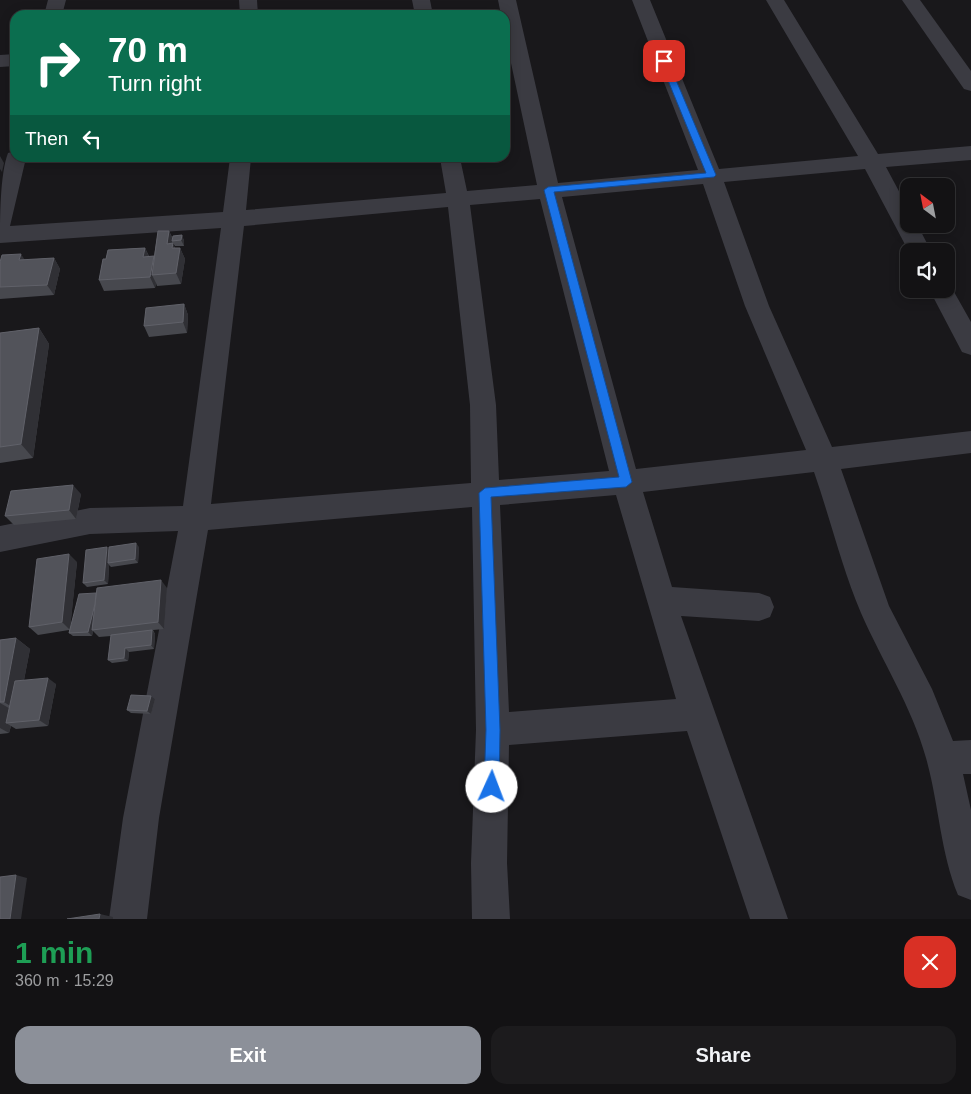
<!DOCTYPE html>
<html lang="en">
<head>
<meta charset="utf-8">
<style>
	:root { --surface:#131214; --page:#1c1b1d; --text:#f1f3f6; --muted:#9d9ea0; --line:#323234; --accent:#8c9099 }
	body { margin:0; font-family:Helvetica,sans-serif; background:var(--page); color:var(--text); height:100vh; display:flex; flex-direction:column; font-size:19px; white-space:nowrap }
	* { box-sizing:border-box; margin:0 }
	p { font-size:16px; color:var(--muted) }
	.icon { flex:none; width:28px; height:28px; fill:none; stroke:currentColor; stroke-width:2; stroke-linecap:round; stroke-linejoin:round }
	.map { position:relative; height:919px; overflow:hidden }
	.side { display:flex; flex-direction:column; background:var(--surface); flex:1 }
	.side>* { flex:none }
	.top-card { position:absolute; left:10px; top:10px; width:500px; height:152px; border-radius:15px; box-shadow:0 2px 12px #0003,0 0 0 1px var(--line); background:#0b6e4f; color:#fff; overflow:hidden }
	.needle { width:32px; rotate:328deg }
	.buttons { position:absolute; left:900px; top:178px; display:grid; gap:10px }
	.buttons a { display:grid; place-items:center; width:55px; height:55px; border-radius:10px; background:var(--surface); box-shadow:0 2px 12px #0003,0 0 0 1px var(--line); font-size:25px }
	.pin { position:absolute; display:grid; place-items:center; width:42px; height:42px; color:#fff; margin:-21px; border-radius:10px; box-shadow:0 2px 8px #0006 }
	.me { position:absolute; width:55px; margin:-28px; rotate:2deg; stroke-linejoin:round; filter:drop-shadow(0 0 4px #0008) }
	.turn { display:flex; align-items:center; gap:18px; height:105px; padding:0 15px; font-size:22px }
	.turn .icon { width:65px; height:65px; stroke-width:2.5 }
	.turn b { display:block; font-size:35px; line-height:42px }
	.then { display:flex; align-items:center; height:48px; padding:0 15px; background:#0003; gap:10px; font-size:19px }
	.round { display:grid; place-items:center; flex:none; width:52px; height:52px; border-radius:15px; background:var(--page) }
	.overview { display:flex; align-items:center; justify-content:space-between; height:85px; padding:0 15px }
	h1 { font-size:30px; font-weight:700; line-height:38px; color:#1e9e55 }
	.button { display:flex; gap:10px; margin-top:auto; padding:10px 15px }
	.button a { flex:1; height:58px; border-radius:15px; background:var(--accent); color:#fff; font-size:20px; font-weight:700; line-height:58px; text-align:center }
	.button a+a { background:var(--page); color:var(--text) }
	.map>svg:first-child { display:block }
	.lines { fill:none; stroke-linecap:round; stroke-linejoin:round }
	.minor { fill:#3b3b42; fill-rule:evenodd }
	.wall { fill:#47484e }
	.shaded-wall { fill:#303035 }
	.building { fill:#52535a; stroke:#606169 }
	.route { fill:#1a73e8; stroke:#114b97 }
</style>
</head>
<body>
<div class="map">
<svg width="971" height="919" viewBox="0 0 971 919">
	<rect width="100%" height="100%" fill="#19181b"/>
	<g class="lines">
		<g class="minor">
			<polygon points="48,0 66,0 62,15 44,15"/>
			<polygon points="239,0 257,0 258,15 240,15"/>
			<polygon points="412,0 430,0 433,15 415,15"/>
			<path d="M498,0H516L558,183L698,170L632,0H650L719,169L858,156L766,0H784L878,154L971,146V160L886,167L909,210V224H917L931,251L909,252L865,169L724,182L769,306L832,447L971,431V453L841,469L889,606L932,689L953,741L971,740V774H963L971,810V900L958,895C940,851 939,804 926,758C912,707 882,661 861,613C842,568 830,518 814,472L643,492L672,587L759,593L770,597L774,607L770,617L759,621L681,616L788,919H750L687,731L509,745L507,863L510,919H472L471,863L476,730L472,507L208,530L159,818L147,919H109L123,818L178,531L90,534L0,552V526L90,508L183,506L221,228L0,243C0,218 0,174 8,153L15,151V158H26L10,226L223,212L230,158H251L246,210L446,193L440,158H460L467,191L537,185L505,35V15H501ZM703,184L745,306L806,450L636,469L562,197ZM540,199L609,471L499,480L496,405L470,205ZM448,207L470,405L471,483L211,504L244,226ZM616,495L676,699L509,712L500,505Z"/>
			<polygon points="902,0 920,0 971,71 971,91 964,89"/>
			<polygon points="15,54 15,66 0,67 0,55"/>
			<polygon points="946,282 949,283 971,322 971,355 962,352 929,289 946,289"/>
		</g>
	</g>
	<g class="wall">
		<polygon points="158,231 169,231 173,239 173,236 182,235 184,241 184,246 175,246 173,243 173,244 175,248 180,248 185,259 181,284 157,286 156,283 155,288 104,291 99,280 103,259 106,259 108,250 145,248 149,256 154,256"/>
		<polygon points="54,258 60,269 54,295 0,299 0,262"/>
		<polygon points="184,304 188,315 187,333 149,337 144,326"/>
		<polygon points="39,328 49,344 33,458 0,463 0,333"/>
		<polygon points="81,494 76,519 14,525 5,516"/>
		<polygon points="139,547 138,563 111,567 109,565 108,584 87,587 83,583 109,550"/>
		<polygon points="77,562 70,628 96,593 167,588 164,629 153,630 155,634 154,649 129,652 128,661 112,663 108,660 111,636 99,637 93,631 92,636 73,636 69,633 69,630 38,635 29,627"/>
		<polygon points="16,638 30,649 24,680 56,684 48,726 16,729 11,726 9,733 0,734 0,640"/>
		<polygon points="151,696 155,699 151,714 131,713 127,710"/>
	</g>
	<g class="shaded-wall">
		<polygon points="0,156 4,163 2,172 0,169"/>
		<polygon points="169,231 173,240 172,241 173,244 177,254 167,244"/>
		<polygon points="182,235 184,241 184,246 181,240"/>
		<polygon points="145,248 150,259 143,257"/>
		<polygon points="180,248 185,259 181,284 176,273"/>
		<polygon points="21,254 28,265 19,260"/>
		<polygon points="154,256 152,275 156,283 155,288 150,277"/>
		<polygon points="54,258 60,269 54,295 47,285"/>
		<polygon points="184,304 188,315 187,333 183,322"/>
		<polygon points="39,328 49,344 33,458 21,444"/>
		<polygon points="73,485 81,494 76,519 69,510"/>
		<polygon points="136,543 139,547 138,563 135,559"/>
		<polygon points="107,547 110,552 108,563 109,565 108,584 104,580"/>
		<polygon points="69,554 77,562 70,630 62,622"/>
		<polygon points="161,580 167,588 164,629 158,622"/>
		<polygon points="98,593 92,630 93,631 92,636 88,632"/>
		<polygon points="152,630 155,634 154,649 151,645"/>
		<polygon points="16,638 30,649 18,711 4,702"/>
		<polygon points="125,648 129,652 128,661 124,658"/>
		<polygon points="48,678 56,684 48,726 39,720"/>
		<polygon points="151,696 155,699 151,714 147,711"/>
		<polygon points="0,703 14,711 6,723 11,726 9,733 0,728"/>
		<polygon points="16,875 27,878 21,919 10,919"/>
		<polygon points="100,914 113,917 113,919 99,919"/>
	</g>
	<g class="building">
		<polygon points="108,11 108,15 73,15 74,14"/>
		<polygon points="220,13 219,15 184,15 184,14"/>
		<polygon points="158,231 169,231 167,244 173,243 172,248 180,248 176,273 152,275"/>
		<polygon points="182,235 181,240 172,241 173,236"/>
		<polygon points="145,248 143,257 154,256 150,277 99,280 103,259 106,259 108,250"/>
		<polygon points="21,254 19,260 54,258 47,285 0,287 0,262 2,255"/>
		<polygon points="184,304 183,322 144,326 146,308"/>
		<polygon points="39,328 21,444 0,447 0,333"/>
		<polygon points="73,485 69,510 5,516 11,491"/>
		<polygon points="136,543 135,559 108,563 109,547"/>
		<polygon points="107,547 104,580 83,583 86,550"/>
		<polygon points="69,554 62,622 29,627 37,559"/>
		<polygon points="161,580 158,622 92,630 97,588"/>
		<polygon points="96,593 95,604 88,632 69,633 79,594"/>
		<polygon points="152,630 151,645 125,648 124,658 108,660 111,635"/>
		<polygon points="16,638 4,702 0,702 0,640"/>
		<polygon points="48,678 39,720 6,723 15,681"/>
		<polygon points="131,695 151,696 147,711 127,710"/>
		<polygon points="16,875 10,919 0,919 0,877"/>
		<polygon points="100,914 99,919 67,919"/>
	</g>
	<polygon class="route" points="664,59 668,61 716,175 714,177 554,192 632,482 626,487 491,497 500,730 499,787 497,792 492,794 486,792 484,787 486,730 479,493 485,488 619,477 544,190 548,187 706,173 660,61"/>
</svg>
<div class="buttons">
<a><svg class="needle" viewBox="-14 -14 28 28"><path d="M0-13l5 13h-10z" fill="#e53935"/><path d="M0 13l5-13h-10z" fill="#9d9ea0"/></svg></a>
<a><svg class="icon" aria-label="sound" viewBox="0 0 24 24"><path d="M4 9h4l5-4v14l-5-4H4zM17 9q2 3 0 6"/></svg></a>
</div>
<div class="pin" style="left:664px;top:61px;background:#d93025"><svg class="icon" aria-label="arrive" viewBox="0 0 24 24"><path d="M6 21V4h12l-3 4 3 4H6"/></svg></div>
<svg class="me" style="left:492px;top:787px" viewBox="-20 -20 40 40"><circle r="19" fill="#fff"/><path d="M0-13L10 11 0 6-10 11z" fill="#1a73e8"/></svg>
<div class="top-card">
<div class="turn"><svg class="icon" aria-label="right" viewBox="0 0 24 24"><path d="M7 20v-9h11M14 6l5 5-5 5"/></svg><div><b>70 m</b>Turn right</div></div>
<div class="then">Then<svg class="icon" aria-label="left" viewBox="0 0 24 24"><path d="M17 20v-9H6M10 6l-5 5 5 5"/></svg></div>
</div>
</div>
<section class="side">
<div class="overview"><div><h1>1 min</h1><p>360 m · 15:29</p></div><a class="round" style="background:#d93025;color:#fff"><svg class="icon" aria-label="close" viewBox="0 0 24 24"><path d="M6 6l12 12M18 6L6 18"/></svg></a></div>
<div class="button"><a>Exit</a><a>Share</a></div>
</section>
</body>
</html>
